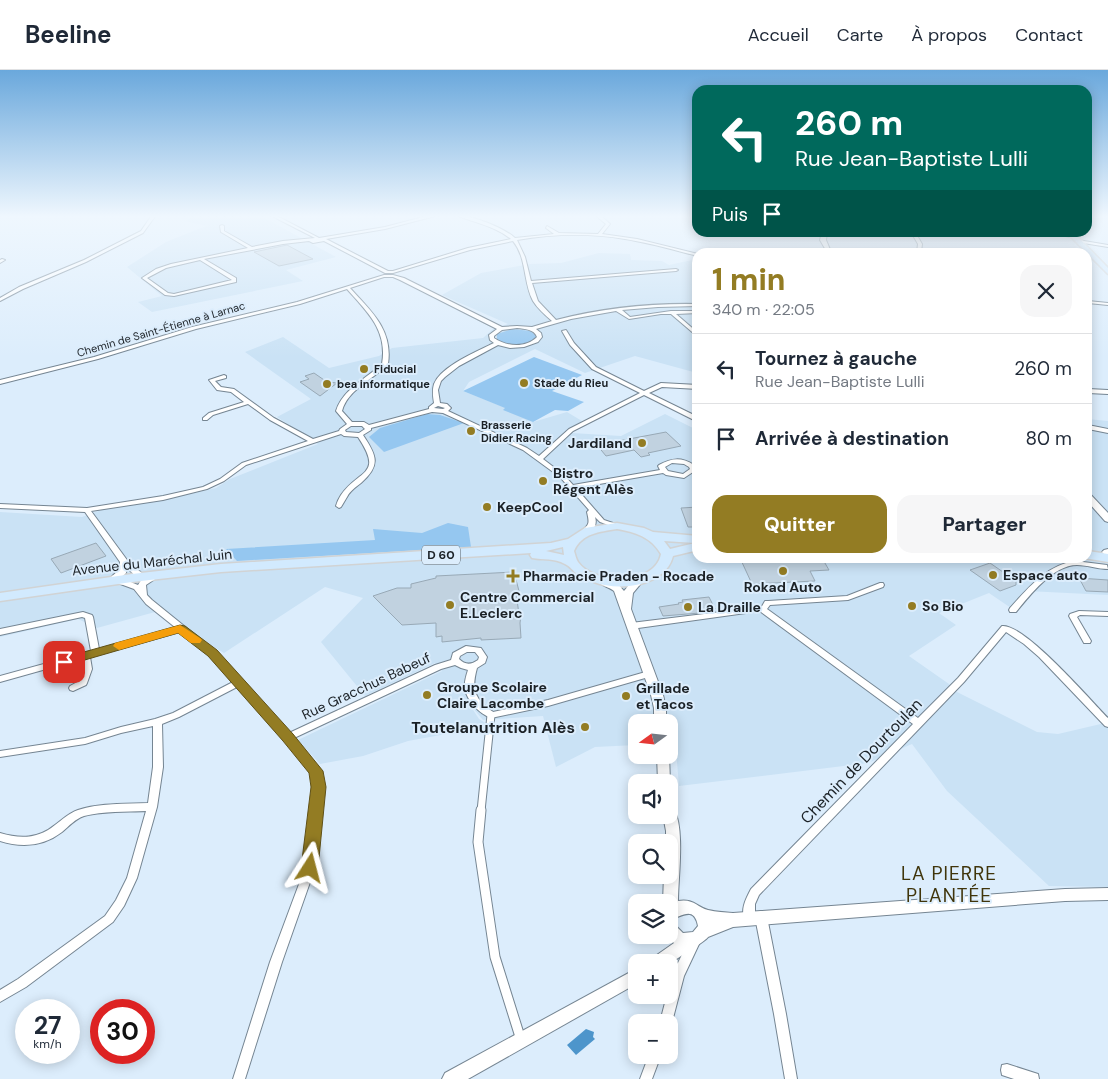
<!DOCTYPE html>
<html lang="fr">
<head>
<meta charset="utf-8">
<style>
	:root { --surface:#fff; --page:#f6f6f7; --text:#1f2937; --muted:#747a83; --line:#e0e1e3; --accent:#937c23 }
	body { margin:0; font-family:"DM Sans",sans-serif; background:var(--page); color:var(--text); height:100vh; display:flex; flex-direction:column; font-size:19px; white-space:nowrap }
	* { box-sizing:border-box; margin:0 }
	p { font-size:16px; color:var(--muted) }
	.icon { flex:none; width:28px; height:28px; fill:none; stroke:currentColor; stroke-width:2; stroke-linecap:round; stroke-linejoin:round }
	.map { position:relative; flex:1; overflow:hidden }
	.panel { position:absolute; left:692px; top:178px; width:400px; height:315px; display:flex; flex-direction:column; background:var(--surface); border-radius:15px; box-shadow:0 2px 12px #0003 }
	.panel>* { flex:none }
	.top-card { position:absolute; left:692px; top:15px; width:400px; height:152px; border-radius:15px; box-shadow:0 2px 12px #0003; background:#00695c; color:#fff; overflow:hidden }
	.needle { width:32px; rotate:255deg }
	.tools { position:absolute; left:628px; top:644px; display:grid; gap:10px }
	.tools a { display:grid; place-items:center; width:50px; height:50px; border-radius:10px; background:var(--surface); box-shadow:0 2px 12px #0003; font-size:25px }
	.speed { position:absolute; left:15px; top:929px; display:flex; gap:10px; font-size:25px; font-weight:700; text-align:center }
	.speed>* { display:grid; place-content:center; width:65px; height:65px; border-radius:50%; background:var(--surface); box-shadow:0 2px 12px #0003; line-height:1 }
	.speed small { font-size:12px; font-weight:400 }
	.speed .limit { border:8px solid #d22; background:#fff; color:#111 }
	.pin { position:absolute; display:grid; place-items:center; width:42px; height:42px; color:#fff; margin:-21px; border-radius:10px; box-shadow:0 2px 8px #0006 }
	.me { position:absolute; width:55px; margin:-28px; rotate:9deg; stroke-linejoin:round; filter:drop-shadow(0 0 4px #0008) }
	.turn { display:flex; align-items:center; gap:18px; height:105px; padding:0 20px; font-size:22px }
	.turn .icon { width:65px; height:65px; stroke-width:2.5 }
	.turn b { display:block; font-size:35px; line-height:42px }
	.then { display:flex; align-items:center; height:48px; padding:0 20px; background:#0003; gap:10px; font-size:19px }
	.round { display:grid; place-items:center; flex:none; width:52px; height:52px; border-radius:15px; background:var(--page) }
	.overview { display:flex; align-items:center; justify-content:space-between; height:85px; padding:0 20px }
	h1 { font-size:30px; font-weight:800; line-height:38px; color:var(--accent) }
	.button { display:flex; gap:10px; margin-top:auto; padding:10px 20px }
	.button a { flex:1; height:58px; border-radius:15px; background:var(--accent); color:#fff; font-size:20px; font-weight:800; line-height:58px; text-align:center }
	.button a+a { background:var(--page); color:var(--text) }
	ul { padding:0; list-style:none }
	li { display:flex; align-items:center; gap:15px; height:70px; padding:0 20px; border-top:1px solid var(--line) }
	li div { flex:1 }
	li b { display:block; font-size:19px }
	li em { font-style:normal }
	header { display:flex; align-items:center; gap:30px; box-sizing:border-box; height:70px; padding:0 25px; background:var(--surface); border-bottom:1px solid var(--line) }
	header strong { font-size:24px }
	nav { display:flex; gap:28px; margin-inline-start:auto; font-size:18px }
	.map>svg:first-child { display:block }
	.built { fill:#cae2f5 }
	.green { fill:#95c7f0 }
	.water { fill:#4d95cb }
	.building { fill:#c1d2e0; stroke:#98a9b6 }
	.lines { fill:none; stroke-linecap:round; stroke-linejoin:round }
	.pedestrian-far1-casing { stroke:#758592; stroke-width:9 }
	.pedestrian-casing { stroke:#758592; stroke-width:11 }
	.minor-casing { stroke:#758592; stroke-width:2 }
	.tertiary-casing { stroke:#758592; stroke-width:2 }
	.primary-casing { stroke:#d1d3d4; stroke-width:3 }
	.pedestrian-far1 { stroke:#fff; stroke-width:7 }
	.pedestrian { stroke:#fff; stroke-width:9 }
	.minor { fill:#fff; fill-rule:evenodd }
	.tertiary { fill:#fff; fill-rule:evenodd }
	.primary { fill:#d2eafe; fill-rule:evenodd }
	.route { fill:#937c23; stroke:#605117 }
	.slow { fill:#f59e0b }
	.poi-dot { fill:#937c23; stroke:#dcedfc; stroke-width:2 }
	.labels { text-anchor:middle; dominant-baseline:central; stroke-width:4; stroke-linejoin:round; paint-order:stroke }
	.far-street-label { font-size:11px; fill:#1b2126; stroke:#dcedfc }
	.far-poi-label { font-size:11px; font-weight:bold; fill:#1b2126; stroke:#dcedfc; text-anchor:start }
	.shield { fill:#dcedfc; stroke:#555e66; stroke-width:1 }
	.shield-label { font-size:12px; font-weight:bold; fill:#1b2126 }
	.poi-label { font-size:14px; font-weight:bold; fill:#1b2126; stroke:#dcedfc; text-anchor:start }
	.street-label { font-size:14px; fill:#1b2126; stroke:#dcedfc }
	.near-poi-label { font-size:16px; font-weight:bold; fill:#1b2126; stroke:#dcedfc; text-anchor:end }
	.near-street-label { font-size:16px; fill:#1b2126; stroke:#dcedfc }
	.near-quarter-label { font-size:19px; letter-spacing:1px; fill:#40350b; stroke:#dcedfc }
</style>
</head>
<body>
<header>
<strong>Beeline</strong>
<nav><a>Accueil</a><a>Carte</a><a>À propos</a><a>Contact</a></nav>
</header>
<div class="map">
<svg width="1108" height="1009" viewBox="0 0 1108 1009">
	<rect width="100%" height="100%" fill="#dcedfc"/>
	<g class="built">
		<polygon points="197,145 259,145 336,187 286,200 303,211 152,242 138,232 162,226 127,197 166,172 206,156 185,151"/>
		<polygon points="599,183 630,184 631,190 662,191 669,195 697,189 697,303 635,286 585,303 535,279 469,312 463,321 506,338 533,352 567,342 582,351 572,363 621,366 665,344 697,360 698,488 1088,488 1088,349 1108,351 1108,525 1027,521 1011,538 989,523 939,543 956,555 909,586 949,614 955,621 1037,662 1058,664 1105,653 1108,656 1108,817 1049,816 947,721 912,674 868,693 679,716 676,680 669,678 669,652 636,652 636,675 595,677 556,697 543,646 483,650 468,632 479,649 490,656 408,671 363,686 320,694 298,670 442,601 435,593 365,626 321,572 363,528 325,517 224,583 155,542 97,558 78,549 0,567 0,442 82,447 104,439 163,430 216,418 230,409 318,374 277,347 311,329 245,282 283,267 329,298 379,286 392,278 483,268 493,259 508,254 442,225 481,203 530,194 561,193"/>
	</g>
	<g class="green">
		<path d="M512,259L531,261L536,266V269C525,276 508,277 497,270V264Z"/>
		<polygon points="534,287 582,305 552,321 584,332 568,341 555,340 533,352 503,340 505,338 463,321"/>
		<polygon points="427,344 440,345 464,353 384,382 369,367 380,358"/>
		<polygon points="448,453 468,457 471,477 237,491 226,479 375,470 373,459 422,463"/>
	</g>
	<polygon class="water" points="586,959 594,962 593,967 595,969 576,985 567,975"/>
	<g class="building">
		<polygon points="287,175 313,189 279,196 254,182"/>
		<polygon points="314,303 327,312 337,313 320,326 300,312 309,309 305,306"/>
		<polygon points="666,362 681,376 648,383 650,385 641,387 634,380 606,386 597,375"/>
		<polygon points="698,437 698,457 688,457 681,438"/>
		<polygon points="96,473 106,486 61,503 51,489"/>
		<polygon points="740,488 822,488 829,500 810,501 815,511 752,514"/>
		<polygon points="990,493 1016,511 1016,515 1000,521 970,500"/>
		<polygon points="514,502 519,521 516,521 519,545 521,545 520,553 521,568 481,570 481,568 442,572 442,566 436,567 436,553 402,555 373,526 397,518 411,518 411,514 436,508 436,506"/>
		<polygon points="1079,508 1108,510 1108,522 1086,521"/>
		<polygon points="709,527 715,539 699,541 700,543 663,546 659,537 679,534 678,533 683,532 682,530"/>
	</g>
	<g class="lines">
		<g class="pedestrian-far1-casing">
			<polyline id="pedestrian-far1" points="481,741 491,645"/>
		</g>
		<g class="pedestrian-casing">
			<polyline id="pedestrian" points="481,740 478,772 495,887 521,970"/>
		</g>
		<g class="minor-casing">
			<g id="minor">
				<polygon points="152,145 156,145 143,163 86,192 23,219 0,231 0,228 19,217 84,190 141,161"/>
				<path d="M270,145H275L319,168L385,157L431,145H439L385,159L326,169L388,201H393L468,178L511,169C495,156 475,153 456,145C472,145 504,158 515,168L554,164L546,158L547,156L559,163L598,164L606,154L595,145H600L610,154L602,164L637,169L698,184V186C674,180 650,173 625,169C590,163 552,164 517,170L525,187L531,211L676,199L678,200L676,201L532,213L538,231L556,250C602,238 650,233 698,234V236L658,237L622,240L630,247L671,241H698V243L676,244L698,263V267L671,244H661L629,249L616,241L571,249L536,259L541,263L542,267L538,272L524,277L510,278L498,275L459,296L445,307L441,311L438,320L440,333L447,334L451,338L448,341L527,378L539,386L569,359L640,323L592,299L570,275L562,261L566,260L574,273L596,297L644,321L661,313L698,315V319L662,317L649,323L698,347V352L644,325L573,361L543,389L564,405L573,415L660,400L658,396L659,395C672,388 681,387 694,395L696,400L684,408L666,405L663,403L576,418L604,450L619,455L620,456L617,458L600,452L595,447C598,456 592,462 584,465L580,463C589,454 590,455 587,442L589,440L560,407L523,380L443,343L432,342L371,358V360L363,365C377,386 381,395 361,413C356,417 350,421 347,427C345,430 343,434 341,437L339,438L336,436C337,432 339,428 341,425C359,399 384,406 358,367L344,366L341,364L246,395L224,411L207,419L163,430L91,441L127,490L146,507L145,509H139L127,498L126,503L120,508L138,515C141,509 151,502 158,503L159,505L158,507L146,515L147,525L152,530L215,581L289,663L435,595L451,590L453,583L466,576L481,578L487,587L485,593L477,598C471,620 474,628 493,642L548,630L649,601L652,602L653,604L652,606L548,636L491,648C480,644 467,631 465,619C464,613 466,606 468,600L461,598L455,595L441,599L294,668L321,701L323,717L315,798L282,892L245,1009H233L270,892L305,798L313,717L311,702L285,669L237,617L179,647L162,654L163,697L157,737L137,808L124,836L113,852L26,917L0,932V920L18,909L105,846L116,830L127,808L146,741C126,742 103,741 84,746C75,749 69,756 62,762C44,776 22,778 0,771V763C20,769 38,769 55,755C62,750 69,743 78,740C99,733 125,734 148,733L153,697V656L121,663L85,674L0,687V681L85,668L121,657L155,649L173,643L233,612L209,585L180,562L90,587L92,599L87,613L86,615L73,621L70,620L69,618L70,616L79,611L84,599L82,589L0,612V606L91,581L85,548L82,547L0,565V559L83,542L92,545L93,547L99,579L176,558L146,534L134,519L115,512H110L109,510L110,508L119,500L120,492L85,442L0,438V434L87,438L163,426L203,417L220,409L242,393L308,371L270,350L248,334L213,345L207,350H203V348L209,343L244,332L231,322L217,320L209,310L224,305L226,306V308L215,311L221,317L234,319L274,348L313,369L339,361L340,359L347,354L336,341C343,319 366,309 382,294C388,260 367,242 347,219L300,234L196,259L98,289L0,314V310L94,287L192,257L297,232L384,205H393L404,208L502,257L517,256L532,257L552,251C545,245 538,239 533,231C523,212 527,188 513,171L470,180L393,203H385L324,171L313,173L309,171L283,174L204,189L236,208V212L174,226L165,225L142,208L156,199L171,194L248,178L221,162L220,156L222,155L224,156V161L252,177L283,171L315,168ZM200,190L232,210L174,224L168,223L147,208L166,198ZM384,207H393L400,210L497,259L489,265L490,270L494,273C478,281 441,296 434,314C432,321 433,327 434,333L429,337V339L369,355L364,352H352L342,341C348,319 373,310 388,294C393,260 372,242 350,218ZM517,258C525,259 534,259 537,267C526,278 507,277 494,268V266L502,260ZM438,336L445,338L443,339L434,338ZM351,356H362L365,359L359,363L346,362L345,360ZM672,393L684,394L689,397L690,399L683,404L668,401L665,397ZM467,582H475L479,587L478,590C471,595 465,595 459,589L460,586Z"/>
				<polygon points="911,162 915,162 922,174 921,182 917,182 918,174"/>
				<polygon points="1041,162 1055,162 1074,166 1072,167"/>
				<polygon points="1078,170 1108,175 1108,177 1077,172 1076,171"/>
				<polygon points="2,189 5,190 0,193 0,190"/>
				<polygon points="1088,231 1108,233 1108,235 1088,233"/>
				<polygon points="1088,319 1108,320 1108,324 1088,323"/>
				<polygon points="1088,355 1108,359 1108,363 1088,359"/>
				<path d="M1075,491L1107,495L1108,499C1098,499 1087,495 1077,495C1053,495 1030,525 1016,542H1010L1009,540L1010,538C1028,518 1047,495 1075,491Z"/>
				<path d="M880,513H883L884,515L883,517L848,530L770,535L767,539L918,648L958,608L1002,556C1024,553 1091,631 1108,648V657L1105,656L1039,587L1024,574L1006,562L964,612L759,825L755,834V848L753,851L749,853L745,851C740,839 746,829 751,819L913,654L761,542H753L631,559L627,556L631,553L753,538H761L765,531H768L847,526Z"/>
				<polygon points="1079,541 1108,542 1108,546 1080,545 1077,547 1091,571 1090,573 1084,573 1069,546 1070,544"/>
				<polygon points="761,842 765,844 767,847 786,944 797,1009 785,1009 774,944 755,847 757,844"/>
				<polygon points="694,867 698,868 700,872 684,906 672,952 669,957 669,952 660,952 667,925 669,925 669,919 672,907 669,903 669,892 664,892 665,890 669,889 673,890 677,895 690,868"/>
				<polygon points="649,985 661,985 652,1009 640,1009"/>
				<polygon points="1007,994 1038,1004 1039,1009 1014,1009 1002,1005 1001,1000 1002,995"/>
			</g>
		</g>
		<g class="tertiary-casing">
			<g id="tertiary">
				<polygon points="822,162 827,162 826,170 831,182 827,182 820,170"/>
				<polygon points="1088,424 1091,425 1108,443 1108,452 1105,451 1088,432"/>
				<polygon points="1108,479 1108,485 1104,484 1102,482 1104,480"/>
				<path d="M602,508L616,512L624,521L634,509L638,508L643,511L633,523L631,539L663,625L666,638V652H654V638L651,625L614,521C609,517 600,515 597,511Z"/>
				<polygon points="669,684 670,712 669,715 669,712 658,712 657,685"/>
				<path d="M669,738L674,739C685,760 678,807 678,831C693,828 697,837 708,840C716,842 725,842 733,843L1065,819L1108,818V830L1065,831L733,857L708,867C706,871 676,889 669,894V892H651L654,887L674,873L665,865H669V852L674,854L683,863L693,862L698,856C694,835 681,847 669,850V832H663L664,805H669V772H666V761L663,745H669Z"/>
				<polygon points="636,899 636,914 468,1009 442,1009 445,1003"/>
			</g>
		</g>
		<g class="primary-casing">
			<g id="primary">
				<polygon points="1066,162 1073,162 1108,198 1108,204"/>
				<path d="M617,453L644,458L653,462L698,466V480L673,486C666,516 619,522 594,512C588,510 581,508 577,504C573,501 570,496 565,494C554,488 543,490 532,488L530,485L531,483L221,502L132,512L0,531V523L132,504L221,494L551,473L568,469L585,458ZM617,459C635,462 651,467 661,484C655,516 594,515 578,492C576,489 575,484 574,481C582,463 599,462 617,459ZM664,471L695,473L670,479ZM563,477L564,485L546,481Z"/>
				<polygon points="1088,481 1108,484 1108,492 1084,488 1088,488"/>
			</g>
		</g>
		<use href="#pedestrian-far1" class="pedestrian-far1"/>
		<use href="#pedestrian" class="pedestrian"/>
		<use href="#minor" class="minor"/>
		<use href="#tertiary" class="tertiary"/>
		<use href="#primary" class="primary"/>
	</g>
	<linearGradient id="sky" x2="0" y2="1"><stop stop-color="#6aa8dc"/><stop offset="0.51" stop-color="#eff7fe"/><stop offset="1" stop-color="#eff7fe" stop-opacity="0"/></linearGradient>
	<rect width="1108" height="287" fill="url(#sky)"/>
	<polygon class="route" points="180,555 185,556 217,580 293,664 323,701 326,717 318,798 315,802 310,804 304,802 301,798 311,717 309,703 283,671 208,586 178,563 64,596 57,592 59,589"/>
	<polygon class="slow" points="180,555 200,568 202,570 200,573 191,573 178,563 119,580 113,576 115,573"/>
	<g class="poi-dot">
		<circle cx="364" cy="299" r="5"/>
		<circle cx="524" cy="313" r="5"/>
		<circle cx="327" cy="314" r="5"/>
		<circle cx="471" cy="361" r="5"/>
		<circle cx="642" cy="373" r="5"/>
		<circle cx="543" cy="411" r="5"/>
		<circle cx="487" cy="437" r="5"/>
		<circle cx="783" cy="501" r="5"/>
		<circle cx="993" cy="505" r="5"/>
		<path d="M510.5 498.5h5v5h5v5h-5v5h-5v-5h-5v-5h5z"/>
		<circle cx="450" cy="535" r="5"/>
		<circle cx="912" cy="536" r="5"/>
		<circle cx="688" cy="537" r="5"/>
		<circle cx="427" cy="625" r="5"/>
		<circle cx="626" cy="626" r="5"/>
		<circle cx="585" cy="657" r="5"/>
	</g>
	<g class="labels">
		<g class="far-street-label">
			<text transform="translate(161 259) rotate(-16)">Chemin de Saint-Étienne à Larnac</text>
		</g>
		<g class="far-poi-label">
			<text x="374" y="299">Fiducial</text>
			<text x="534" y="313">Stade du Rieu</text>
			<text x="337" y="314">bea informatique</text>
			<text x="481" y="355">Brasserie<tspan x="481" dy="13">Didier Racing</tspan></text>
		</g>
		<rect class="shield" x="422" y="475.5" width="38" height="19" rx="4"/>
		<g class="shield-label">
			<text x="441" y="485">D 60</text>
		</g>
		<g class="poi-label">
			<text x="632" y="373" text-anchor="end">Jardiland</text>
			<text x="553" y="403">Bistro<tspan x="553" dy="16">Régent Alès</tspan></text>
			<text x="497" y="437">KeepCool</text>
			<text x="1003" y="505">Espace auto</text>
			<text x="523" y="506">Pharmacie Praden - Rocade</text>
			<text x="783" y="517" text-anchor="middle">Rokad Auto</text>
			<text x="460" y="527">Centre Commercial<tspan x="460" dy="16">E.Leclerc</tspan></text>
			<text x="922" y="536">So Bio</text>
			<text x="698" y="537">La Draille</text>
			<text x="437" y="617">Groupe Scolaire<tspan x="437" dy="16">Claire Lacombe</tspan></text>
			<text x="636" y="618">Grillade<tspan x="636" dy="16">et Tacos</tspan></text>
		</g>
		<g class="street-label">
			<text transform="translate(152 492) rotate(-6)">Avenue du Maréchal Juin</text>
			<text transform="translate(366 616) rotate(-25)">Rue Gracchus Babeuf</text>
		</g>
		<g class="near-poi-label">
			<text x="575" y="657">Toutelanutrition Alès</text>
		</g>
		<g class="near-street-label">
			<text transform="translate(861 691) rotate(-46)">Chemin de Dourtoulan</text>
		</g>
		<g class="near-quarter-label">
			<text x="949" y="803">LA PIERRE<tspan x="949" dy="22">PLANTÉE</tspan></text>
		</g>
	</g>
</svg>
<div class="tools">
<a><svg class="needle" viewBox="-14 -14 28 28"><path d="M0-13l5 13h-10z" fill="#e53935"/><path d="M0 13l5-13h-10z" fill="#747a83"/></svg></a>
<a><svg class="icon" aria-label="sound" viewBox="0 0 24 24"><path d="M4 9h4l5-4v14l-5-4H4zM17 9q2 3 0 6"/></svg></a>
<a><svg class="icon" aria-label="search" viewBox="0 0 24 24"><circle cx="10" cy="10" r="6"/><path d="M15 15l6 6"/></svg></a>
<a><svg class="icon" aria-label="layers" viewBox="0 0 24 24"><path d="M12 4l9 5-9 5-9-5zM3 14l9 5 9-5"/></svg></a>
<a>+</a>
<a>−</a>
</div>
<div class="speed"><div>27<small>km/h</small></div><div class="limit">30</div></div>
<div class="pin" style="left:64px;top:592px;background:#d93025"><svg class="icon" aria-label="arrive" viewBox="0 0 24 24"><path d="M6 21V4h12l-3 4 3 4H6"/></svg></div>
<svg class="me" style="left:310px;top:798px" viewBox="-20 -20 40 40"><path d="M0-17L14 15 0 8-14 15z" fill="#937c23" stroke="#fff" stroke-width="4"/></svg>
<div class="top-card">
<div class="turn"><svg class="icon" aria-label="left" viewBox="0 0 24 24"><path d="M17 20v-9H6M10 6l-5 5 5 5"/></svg><div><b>260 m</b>Rue Jean-Baptiste Lulli</div></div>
<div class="then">Puis<svg class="icon" aria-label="arrive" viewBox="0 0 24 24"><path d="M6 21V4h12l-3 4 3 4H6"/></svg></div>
</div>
<section class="panel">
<div class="overview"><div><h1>1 min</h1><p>340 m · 22:05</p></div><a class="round"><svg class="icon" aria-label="close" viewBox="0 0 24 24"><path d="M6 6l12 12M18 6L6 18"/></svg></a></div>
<ul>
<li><svg class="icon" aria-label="left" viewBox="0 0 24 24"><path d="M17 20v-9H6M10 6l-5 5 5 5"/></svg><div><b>Tournez à gauche</b><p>Rue Jean-Baptiste Lulli</p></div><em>260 m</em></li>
<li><svg class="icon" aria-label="arrive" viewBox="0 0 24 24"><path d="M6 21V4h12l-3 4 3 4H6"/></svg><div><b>Arrivée à destination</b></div><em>80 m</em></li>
</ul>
<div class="button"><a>Quitter</a><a>Partager</a></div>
</section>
</div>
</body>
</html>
